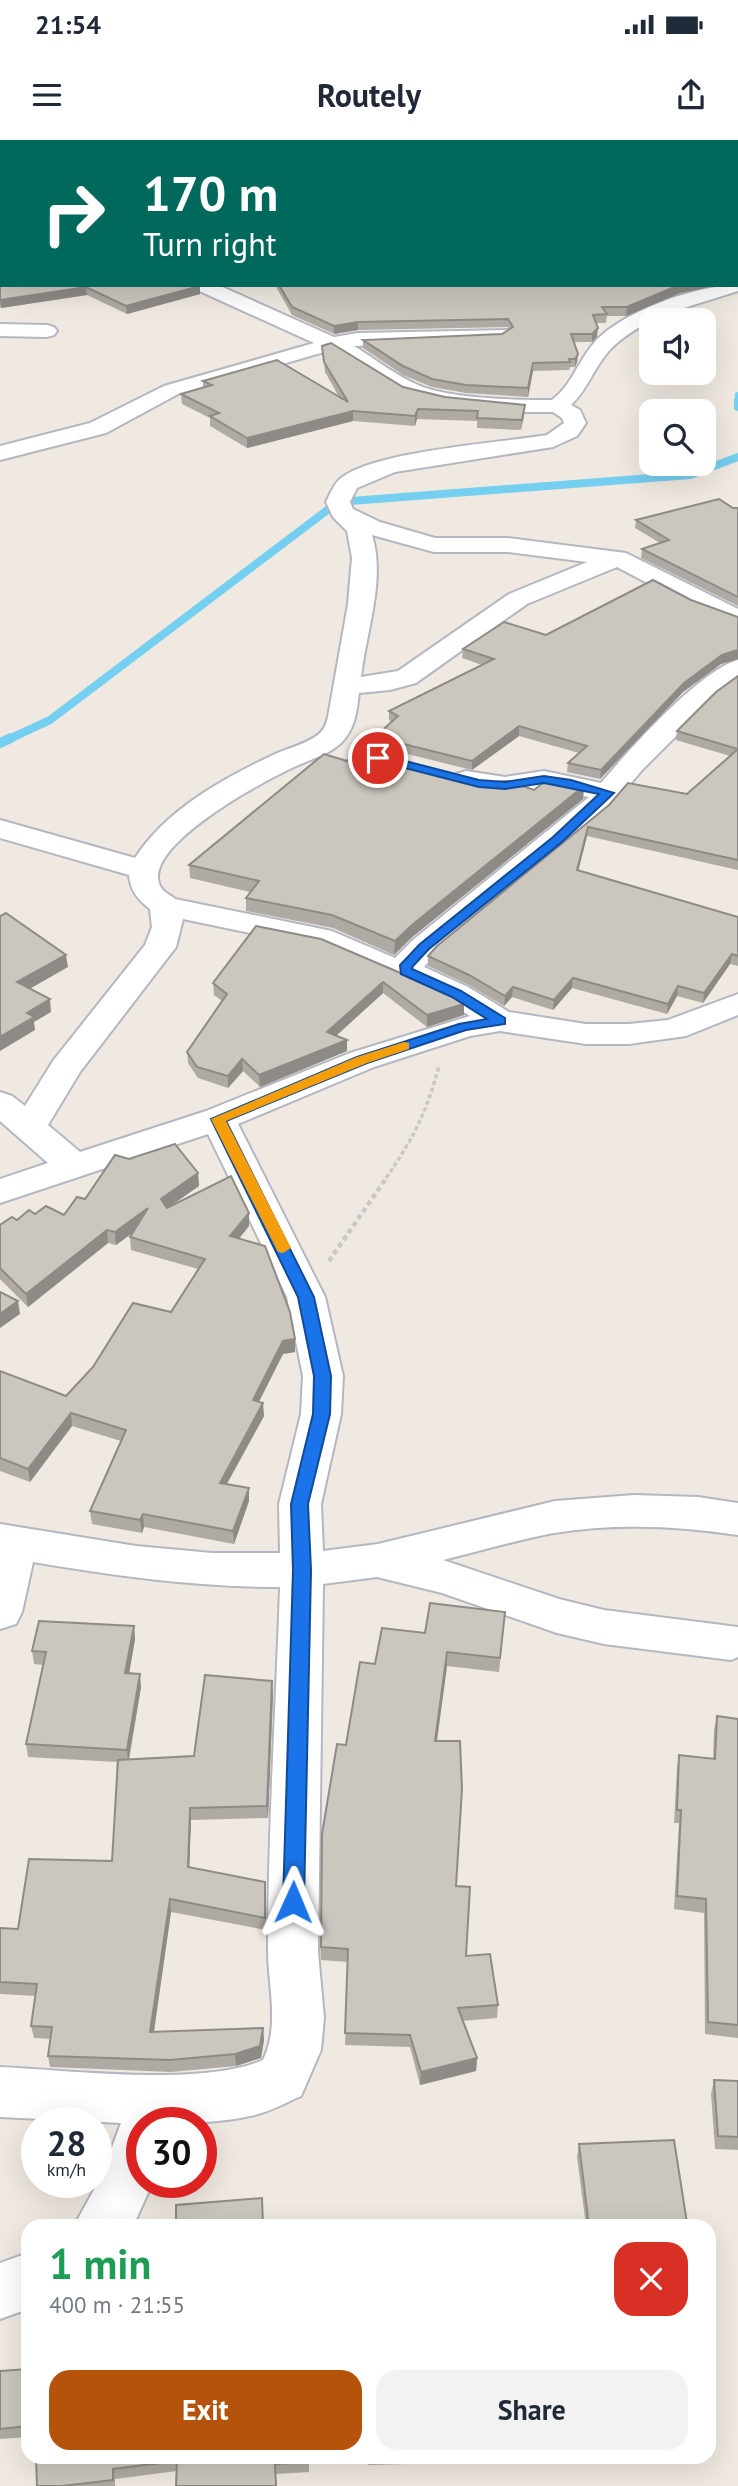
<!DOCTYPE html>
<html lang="en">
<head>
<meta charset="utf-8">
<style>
	:root { --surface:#fff; --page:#f2f2f3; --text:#1f2937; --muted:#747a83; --accent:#b45309 }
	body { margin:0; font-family:"PT Sans",sans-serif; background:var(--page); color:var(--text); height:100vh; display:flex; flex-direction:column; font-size:26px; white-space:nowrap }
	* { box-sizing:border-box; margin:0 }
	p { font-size:23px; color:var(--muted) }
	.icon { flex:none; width:38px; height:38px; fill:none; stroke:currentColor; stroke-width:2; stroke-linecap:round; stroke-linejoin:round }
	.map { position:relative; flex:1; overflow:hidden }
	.side { position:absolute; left:21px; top:2079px; width:695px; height:245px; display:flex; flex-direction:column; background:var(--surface); border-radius:21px; box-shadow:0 7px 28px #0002 }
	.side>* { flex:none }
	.top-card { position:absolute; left:0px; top:0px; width:738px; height:147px; box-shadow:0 7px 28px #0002; background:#00695c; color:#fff; overflow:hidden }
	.fabs { position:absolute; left:639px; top:168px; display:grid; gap:14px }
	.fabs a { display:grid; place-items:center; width:77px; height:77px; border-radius:14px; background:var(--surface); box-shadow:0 7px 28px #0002; font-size:35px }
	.speed { position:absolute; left:21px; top:1967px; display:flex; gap:14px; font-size:35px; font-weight:700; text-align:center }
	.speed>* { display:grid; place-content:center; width:91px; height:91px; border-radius:50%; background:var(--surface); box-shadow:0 7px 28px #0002; line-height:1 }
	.speed small { font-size:18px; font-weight:400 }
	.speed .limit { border:10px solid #d22; background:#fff; color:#111 }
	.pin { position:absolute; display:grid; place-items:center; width:60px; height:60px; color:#fff; margin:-30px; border:4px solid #fff; border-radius:50%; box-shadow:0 2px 7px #0007 }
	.me { position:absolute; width:77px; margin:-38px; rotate:1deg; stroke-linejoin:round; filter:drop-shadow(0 0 5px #0008) }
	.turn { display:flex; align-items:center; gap:24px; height:147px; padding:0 28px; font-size:32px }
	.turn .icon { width:91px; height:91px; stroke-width:2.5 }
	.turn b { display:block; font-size:49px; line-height:60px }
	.round { display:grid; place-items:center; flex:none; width:74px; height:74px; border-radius:21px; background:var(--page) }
	.overview { display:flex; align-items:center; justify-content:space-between; height:119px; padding:0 28px }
	h1 { font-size:42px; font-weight:800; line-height:52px; color:#1e9e55 }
	.action { display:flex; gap:14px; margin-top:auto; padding:14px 28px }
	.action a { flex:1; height:80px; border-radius:21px; background:var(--accent); color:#fff; font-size:28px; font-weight:800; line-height:80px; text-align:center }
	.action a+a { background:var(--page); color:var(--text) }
	.status { display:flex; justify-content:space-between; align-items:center; height:49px; padding:0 35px; background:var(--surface); direction:ltr }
	.status svg { height:19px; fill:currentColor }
	header { display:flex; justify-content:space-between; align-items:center; height:91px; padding:0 28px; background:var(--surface); font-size:32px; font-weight:800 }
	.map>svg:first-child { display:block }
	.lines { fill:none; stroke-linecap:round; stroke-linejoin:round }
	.stream-far2 { stroke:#75cff0; stroke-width:6 }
	.stream-far1 { stroke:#75cff0; stroke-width:8 }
	.stream { stroke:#75cff0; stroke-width:10 }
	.minor-casing { stroke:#b4b7c1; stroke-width:4 }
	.path-far1 { stroke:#c9c9c9; stroke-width:3.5; stroke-dasharray:4.5 2.5; stroke-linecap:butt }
	.path { stroke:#c9c9c9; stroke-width:4.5; stroke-dasharray:5 3.5; stroke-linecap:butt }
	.minor { fill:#fff; fill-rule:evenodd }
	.wall { fill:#afaba4 }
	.shaded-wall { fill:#8e8b86 }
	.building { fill:#cbc7bf; stroke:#8e8b86; stroke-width:2 }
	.route { fill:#1a73e8; stroke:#114b97; stroke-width:2 }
	.slow { fill:#f59e0b }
</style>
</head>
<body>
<div class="status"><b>21:54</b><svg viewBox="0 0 49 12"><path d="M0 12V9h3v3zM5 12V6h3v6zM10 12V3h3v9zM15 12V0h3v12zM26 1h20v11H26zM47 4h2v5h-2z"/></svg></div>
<header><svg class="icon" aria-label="menu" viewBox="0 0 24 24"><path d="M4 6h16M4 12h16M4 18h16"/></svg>Routely<svg class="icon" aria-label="share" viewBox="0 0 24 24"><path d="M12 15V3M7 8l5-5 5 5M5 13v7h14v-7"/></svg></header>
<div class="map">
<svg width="738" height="2346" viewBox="0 0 738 2346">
	<rect width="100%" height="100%" fill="#efe9e1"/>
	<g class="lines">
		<polyline class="stream-far2" points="738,255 738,261"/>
		<g class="stream-far1">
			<polyline points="738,260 738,267"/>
			<polyline points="7,600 50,580 338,362 690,335 738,317"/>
		</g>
		<polyline class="stream" points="0,603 11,598"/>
		<g class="minor-casing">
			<g id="minor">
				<path d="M737,139L738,151C695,165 638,178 608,212C594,228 587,250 571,265L580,270L586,283L577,296L553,307L395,332L357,348L350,362L353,369L380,382L435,398H508L626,413L738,469V486L691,466L617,427L527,464L416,543L390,550L359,553C357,570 355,589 342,602C328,616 307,620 290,629C264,641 134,710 162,749C165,753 171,755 175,759L332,791L395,818L413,800L589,657L544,649L505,655L456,646L452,640L456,634L466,631L505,637L544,631L601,643C628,611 700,530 738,520V541L713,559L642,630L607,672L435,814L424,827L468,847L509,872L586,884H629L668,880L738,854V875L686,896L629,904H586L500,891L470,896L374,927L238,984L325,1157L343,1236L341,1274L321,1364L323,1411L378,1404L555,1361L634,1355L698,1357L738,1363V1395C678,1386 614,1383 554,1393C517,1400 480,1411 443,1420L559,1459L604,1470L738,1487V1517L731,1520L604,1504L557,1493L442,1453L377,1437L323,1444L318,1812L324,1878L321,1910L301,1956C285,1963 268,1973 250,1976C215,1984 178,1983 142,1983V2042H153L133,2086H74L101,2037L121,1983L0,1977V1927C69,1930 202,1947 263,1920C280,1886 268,1846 268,1810C268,1689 276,1568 280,1447C194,1447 117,1436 33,1422L22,1472L16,1484L0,1489V1384L136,1406L212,1413H280L279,1364L301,1274L303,1236L287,1157L208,994L0,1063V1039L48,1023L0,981V952L12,956L25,966L53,921L145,805L152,787L150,769C138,760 130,750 129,735L0,698V680L135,718C166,670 222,639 273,615C288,608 304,605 318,595C324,590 326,585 328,577L348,464L352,418L347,391L333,377L326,362C330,354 334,344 340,339C373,311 500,303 547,295L564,283L562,278L553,272H523L445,264L404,254L331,210L178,254L106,293L0,320V306L90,283L164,246L314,203L195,149L193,145H218L334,197L358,193L508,190L511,194L508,198L501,200L354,206C374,218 396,236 418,245C450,259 517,260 552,260C572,245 578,221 594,203C621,172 696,145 737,145ZM372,395L434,412H508L587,422L509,454L398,531L361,537C366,491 386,440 372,395ZM183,779L322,808L446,861L470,876L350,913L206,971L80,1012L48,985L80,932L176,807Z"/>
				<polygon points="0,184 47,185 54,187 57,191 54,195 47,197 0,196"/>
				<polygon points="28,2113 28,2169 0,2179 0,2123"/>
			</g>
		</g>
		<path class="path-far1" d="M386,1038C414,997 426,974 439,926"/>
		<polyline class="path" points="329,1121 387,1037"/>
		<use href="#minor" class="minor"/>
	</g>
	<g class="wall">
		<polygon points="0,94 198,145 200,154 127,174 87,155 1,168 0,166"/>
		<polygon points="275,145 720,145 680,153 626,176 607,176 606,183 596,183 597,197 592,202 574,202 578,214 577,222 575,227 570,227 569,230 533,231 528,257 466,253 432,247 403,235 363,208 363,200 502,194 509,190 508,187 358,190 334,194 292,175"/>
		<polygon points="322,206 403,247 445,257 525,265 524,275 521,290 477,288 477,281 417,279 415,286 353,281 247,308 210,286 210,278 182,264 181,254 203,248 203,241 339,257 325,232"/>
		<polygon points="733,368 738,368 738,466 641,418 642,409 660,403 635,388 636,380"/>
		<polygon points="691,460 738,477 738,519 721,524 683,552 600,639 567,632 568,623 579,613 519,596 472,630 375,606 375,597 392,582 389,580 389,571 482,525 462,518 463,509 546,495"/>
		<polygon points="738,536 738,730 587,696 578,731 738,777 738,826 730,824 703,863 677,856 667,874 572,848 553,870 512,857 504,866 469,845 428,826 428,816 609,665 687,654 730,616 676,600 677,591"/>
		<polygon points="347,621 479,643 534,650 584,646 583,659 411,798 394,815 333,788 246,771 246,758 250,752 190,738 189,725"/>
		<polygon points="256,786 464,875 427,887 383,853 336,896 347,900 347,911 260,947 243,931 228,948 198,938 188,923 187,912 222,861 214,855 213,843"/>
		<polygon points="129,1019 198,1033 199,1046 167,1068 249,1086 239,1098 295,1199 295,1212 283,1214 259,1262 264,1276 227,1344 249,1361 234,1404 144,1387 142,1393 92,1384 90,1371 121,1301 72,1286 30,1342 0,1331 0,1231 66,1256 171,1172 198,1129 131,1110 130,1097 132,1093 116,1105 108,1103 28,1167 0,1139 0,1085 35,1074 64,1075 85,1059"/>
		<polygon points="504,1485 499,1532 447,1526 437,1601 466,1816 498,1865 497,1878 462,1881 477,1918 476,1931 420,1945 410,1907 345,1905 348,1822 321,1820 320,1799 346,1605 375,1524 425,1493"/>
		<polygon points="134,1486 135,1499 129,1533 141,1547 129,1620 194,1616 273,1554 268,1678 191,1680 189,1727 265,1742 266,1790 171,1772 154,1892 263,1888 264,1900 261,1918 236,1926 171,1932 50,1927 48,1916 51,1899 34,1898 31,1886 36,1856 0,1854 0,1788 18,1789 112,1721 117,1622 28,1617 26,1604 43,1525 34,1524 32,1511"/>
		<polygon points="717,1576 738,1579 738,1898 705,1894 704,1773 674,1769 679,1683 674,1683 677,1628 679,1615 713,1619 714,1590"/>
		<polygon points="714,1940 738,1941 738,2010 715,2009 711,1954"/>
		<polygon points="579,2004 687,2083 686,2086 586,2086 577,2017"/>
		<polygon points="28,2229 28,2297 0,2299 0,2231"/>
		<polygon points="36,2317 309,2317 309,2332 276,2334 177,2331 115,2339 115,2346 37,2346"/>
		<polygon points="368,2317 404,2317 404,2324 368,2325"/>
	</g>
	<g class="shaded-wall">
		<polygon points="679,145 720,145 680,153 626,176 627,167"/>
		<polygon points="200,146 200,154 127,174 126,166"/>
		<polygon points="86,147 87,155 1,168 0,160"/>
		<polygon points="358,182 358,190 334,194 334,186"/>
		<polygon points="598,188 597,197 592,202 592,194"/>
		<polygon points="578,214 577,222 575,227 575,219"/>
		<polygon points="533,223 533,231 528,257 528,248"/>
		<polygon points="525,265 524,275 521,290 522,280"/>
		<polygon points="418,269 417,279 415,286 415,276"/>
		<polygon points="353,271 353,281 247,308 247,298"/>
		<polygon points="738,510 738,519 721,524 683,552 600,639 601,630 684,543 722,515"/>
		<polygon points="519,586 519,596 472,630 472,621"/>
		<polygon points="584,646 583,659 411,798 394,815 395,801 412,785"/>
		<polygon points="588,687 587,696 576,740 577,730"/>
		<polygon points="732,814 730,824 703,863 704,853"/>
		<polygon points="66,815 68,827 19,855 17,842"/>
		<polygon points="573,838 572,848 553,870 554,860"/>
		<polygon points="383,842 383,853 327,904 327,892"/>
		<polygon points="678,846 677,856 667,874 668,864"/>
		<polygon points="513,847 512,857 504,866 505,856"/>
		<polygon points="50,859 51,872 34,882 35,890 0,911 0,897 27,873"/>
		<polygon points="464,864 464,875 427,887 427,875"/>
		<polygon points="347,900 347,911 260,947 259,935"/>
		<polygon points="242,919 243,931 228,948 228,936"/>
		<polygon points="198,1033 199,1046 162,1072 161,1059"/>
		<polygon points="148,1068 149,1081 116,1105 115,1092"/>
		<polygon points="249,1073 249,1086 231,1109 230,1096"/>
		<polygon points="107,1090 108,1103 28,1167 26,1154"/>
		<polygon points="18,1161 20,1174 0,1188 0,1174"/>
		<polygon points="295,1199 295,1212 283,1214 253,1273 253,1260 283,1201"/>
		<polygon points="263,1263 264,1276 220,1356 220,1343"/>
		<polygon points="71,1273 72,1286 30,1342 28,1329"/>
		<polygon points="249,1348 249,1361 234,1404 233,1391"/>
		<polygon points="143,1374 144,1387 142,1393 140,1380"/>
		<polygon points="134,1486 135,1499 127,1546 125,1533"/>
		<polygon points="447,1512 447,1526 435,1614 435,1601"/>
		<polygon points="140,1534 141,1547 128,1623 127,1610"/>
		<polygon points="272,1541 273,1554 268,1678 267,1666"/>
		<polygon points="190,1668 191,1680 189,1739 188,1727"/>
		<polygon points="170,1759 171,1772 152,1904 150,1892"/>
		<polygon points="263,1888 264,1900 261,1918 236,1926 235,1914"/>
		<polygon points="477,1918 476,1931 420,1945 421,1932"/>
	</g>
	<g class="building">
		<polygon points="0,0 738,0 738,35 737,40 737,2 2,2 2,14 0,15"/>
		<polygon points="2,27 2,82 0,81 0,28"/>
		<polygon points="737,48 738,48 738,87 737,88"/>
		<polygon points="2,92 2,145 200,146 126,166 86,147 0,160 0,94 1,95"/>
		<polygon points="737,101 738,102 738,129 737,131"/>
		<polygon points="279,145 679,145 627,167 602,167 607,174 593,175 598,188 592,194 571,194 578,214 575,219 569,219 570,222 533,223 528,248 466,245 432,239 403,226 363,200 502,194 513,187 508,179 358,182 334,186 292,167"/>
		<polygon points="331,203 403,247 445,257 525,265 522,280 477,278 478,271 418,269 415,276 353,271 247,298 210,276 219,273 181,254 212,245 203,241 277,220 348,262 324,222 322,206"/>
		<polygon points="719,359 733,368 738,368 738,457 642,409 669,400 636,380"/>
		<polygon points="653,440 691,460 738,477 738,510 722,515 684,543 601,630 568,623 587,606 519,586 472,621 375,597 398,576 389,571 494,519 463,509 504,482 546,495"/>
		<polygon points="738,536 738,720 588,687 577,730 738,777 738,816 732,814 704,853 678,846 668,864 573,838 554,860 513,847 505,856 469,835 428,816 437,806 609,665 628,643 687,654 738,609 677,591 716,552"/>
		<polygon points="357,611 479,643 508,641 534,650 548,639 584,646 412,785 395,801 332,775 246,758 259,741 189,725 324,614 347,621"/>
		<polygon points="6,773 66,815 17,842 50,859 27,873 34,877 0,897 0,776"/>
		<polygon points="256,786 321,799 445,852 464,864 427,875 383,842 327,892 347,900 259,935 242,919 228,936 197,927 187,912 227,854 213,843"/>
		<polygon points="175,1004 198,1033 161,1059 167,1068 231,1036 249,1073 230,1096 265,1106 290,1172 295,1199 283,1201 253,1260 263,1263 220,1343 249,1348 233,1391 143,1374 140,1380 90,1371 126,1290 71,1273 28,1329 0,1318 0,1231 66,1256 93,1227 133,1163 171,1172 205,1119 130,1097 148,1068 115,1092 107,1090 26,1154 0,1128 0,1085 12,1077 17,1080 29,1070 35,1074 46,1066 64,1075 77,1057 85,1059 115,1015 129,1019"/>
		<polygon points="0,1152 18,1161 0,1174"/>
		<polygon points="430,1463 505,1472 500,1518 447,1512 435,1601 460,1601 462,1649 456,1746 470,1747 466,1816 490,1814 498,1865 458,1868 477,1918 421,1932 410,1895 345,1893 348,1809 321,1807 322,1694 337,1604 346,1605 360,1522 375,1524 382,1488 425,1493"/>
		<polygon points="39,1481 134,1486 125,1533 140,1534 127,1610 26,1604 46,1512 32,1511"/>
		<polygon points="205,1535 272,1541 267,1666 190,1668 188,1727 265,1742 265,1778 170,1759 150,1892 263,1888 260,1906 235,1914 170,1920 48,1916 52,1887 31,1886 37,1844 0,1842 0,1788 18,1789 29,1719 112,1721 118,1620 194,1616"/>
		<polygon points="717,1576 738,1579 738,1885 708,1882 706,1759 677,1756 681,1670 677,1670 679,1615 715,1619"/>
		<polygon points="714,1940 738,1941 738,1997 718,1996"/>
		<polygon points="674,2000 687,2083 589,2086 579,2004"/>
		<polygon points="262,2058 263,2086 176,2086 176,2065"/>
		<polygon points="28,2229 28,2286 0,2289 0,2231"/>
		<polygon points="36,2317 309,2317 309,2322 275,2324 276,2346 176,2346 177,2321 113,2329 113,2340 62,2346 37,2346"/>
	</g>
	<polygon class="route" points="378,614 479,640 505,642 544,636 571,640 614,653 562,702 429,809 413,826 412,829 461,851 505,878 505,884 466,890 367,923 226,981 314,1157 331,1236 330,1274 308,1364 311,1430 304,1762 301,1768 293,1771 286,1768 283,1762 293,1430 291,1364 313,1274 314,1236 298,1157 211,979 357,917 459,884 487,879 452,857 401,834 400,825 420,804 553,697 599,654 544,643 505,649 479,647 374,620 374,615"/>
	<polygon class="slow" points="404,902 409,903 409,909 367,923 226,981 291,1108 283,1113 278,1112 211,979 357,917"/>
</svg>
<div class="fabs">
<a><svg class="icon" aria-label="sound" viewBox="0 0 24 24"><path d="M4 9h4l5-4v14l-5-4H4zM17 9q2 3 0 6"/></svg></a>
<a><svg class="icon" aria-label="search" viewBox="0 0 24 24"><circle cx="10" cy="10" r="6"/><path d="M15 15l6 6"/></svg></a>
</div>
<div class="speed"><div>28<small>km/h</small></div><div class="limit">30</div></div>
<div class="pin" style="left:378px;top:618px;background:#d93025"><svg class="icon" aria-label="arrive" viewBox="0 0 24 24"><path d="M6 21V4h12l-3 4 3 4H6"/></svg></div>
<svg class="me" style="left:293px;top:1762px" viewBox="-20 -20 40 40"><path d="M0-17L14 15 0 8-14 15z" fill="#1a73e8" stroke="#fff" stroke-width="4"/></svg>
<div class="top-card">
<div class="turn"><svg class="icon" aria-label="right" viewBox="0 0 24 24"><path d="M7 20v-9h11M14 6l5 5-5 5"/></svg><div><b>170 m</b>Turn right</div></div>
</div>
<section class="side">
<div class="overview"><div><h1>1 min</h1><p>400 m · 21:55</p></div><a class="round" style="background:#d93025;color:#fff"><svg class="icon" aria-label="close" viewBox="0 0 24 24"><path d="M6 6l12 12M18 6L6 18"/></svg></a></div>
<div class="action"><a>Exit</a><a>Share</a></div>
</section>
</div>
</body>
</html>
